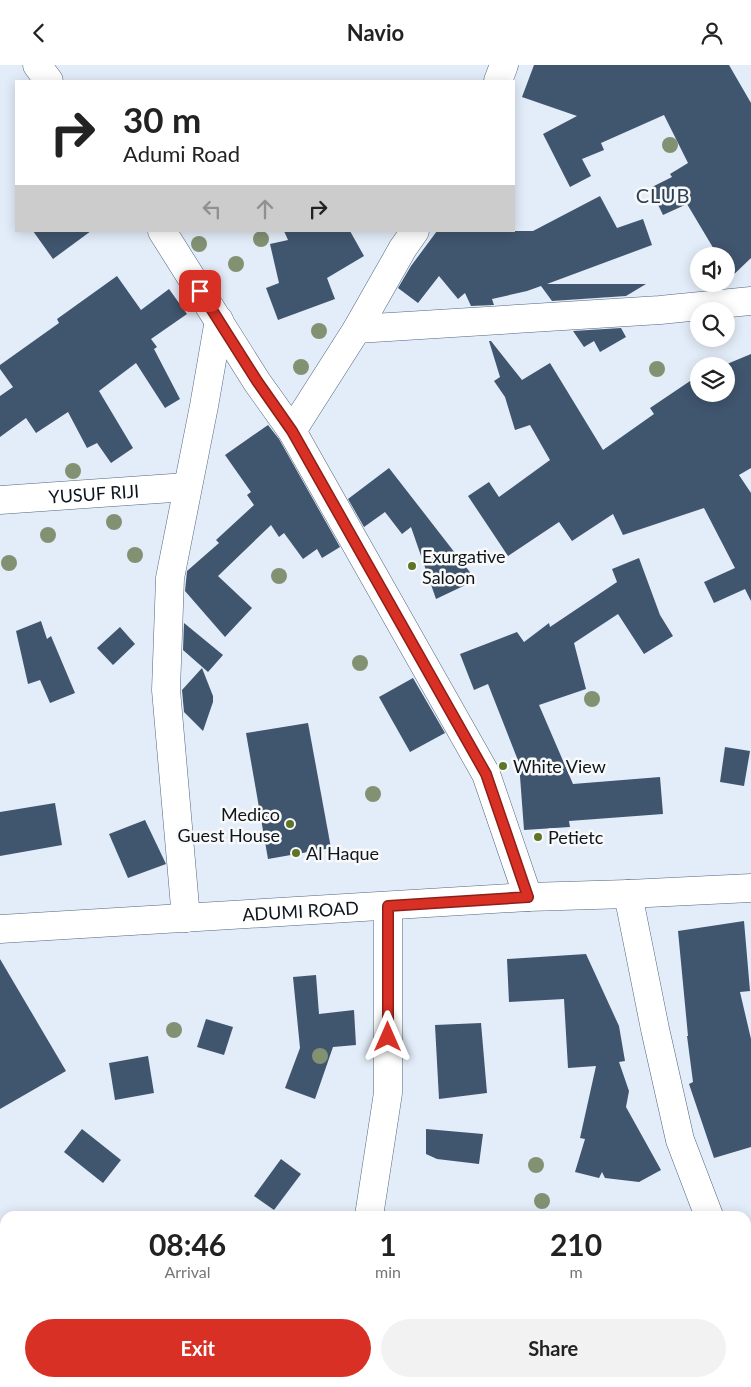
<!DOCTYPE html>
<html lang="en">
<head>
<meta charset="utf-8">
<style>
	:root { --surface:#fff; --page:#f2f2f2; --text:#222; --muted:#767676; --accent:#d93025 }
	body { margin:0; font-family:Lato,sans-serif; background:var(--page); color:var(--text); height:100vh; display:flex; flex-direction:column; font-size:19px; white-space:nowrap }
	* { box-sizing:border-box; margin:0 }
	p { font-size:16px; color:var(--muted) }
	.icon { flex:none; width:28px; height:28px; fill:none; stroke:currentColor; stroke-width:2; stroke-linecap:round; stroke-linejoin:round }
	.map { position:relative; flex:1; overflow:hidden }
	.drawer { position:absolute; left:0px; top:1146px; width:751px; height:176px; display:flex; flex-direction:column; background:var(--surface); border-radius:15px 15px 0 0; box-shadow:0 2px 12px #0003 }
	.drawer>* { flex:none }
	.top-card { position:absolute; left:15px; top:15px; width:500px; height:152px; border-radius:0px; box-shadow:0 2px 12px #0003; background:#fff; color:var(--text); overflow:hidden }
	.fabs { position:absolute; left:690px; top:182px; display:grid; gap:10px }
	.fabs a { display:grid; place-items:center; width:45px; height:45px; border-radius:50%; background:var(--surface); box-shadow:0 2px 12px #0003; font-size:25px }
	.pin { position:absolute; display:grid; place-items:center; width:42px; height:42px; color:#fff; margin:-21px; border-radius:10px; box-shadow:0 2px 8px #0006 }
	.me { position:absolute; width:55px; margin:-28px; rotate:0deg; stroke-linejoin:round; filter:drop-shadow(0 0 4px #0008) }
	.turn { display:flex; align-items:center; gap:18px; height:105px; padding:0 25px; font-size:22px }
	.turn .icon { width:65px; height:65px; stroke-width:2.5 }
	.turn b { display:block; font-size:35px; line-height:42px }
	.lanes { display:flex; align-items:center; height:48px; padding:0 25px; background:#0003; justify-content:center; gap:25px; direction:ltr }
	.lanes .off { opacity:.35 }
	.eta { display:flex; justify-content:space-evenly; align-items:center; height:85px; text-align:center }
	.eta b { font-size:30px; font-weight:700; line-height:35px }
	.button { display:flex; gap:10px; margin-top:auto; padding:10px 25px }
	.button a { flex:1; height:58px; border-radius:30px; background:var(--accent); color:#fff; font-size:20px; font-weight:700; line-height:58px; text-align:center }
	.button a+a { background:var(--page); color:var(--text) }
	header { display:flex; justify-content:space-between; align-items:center; height:65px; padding:0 25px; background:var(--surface); font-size:22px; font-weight:700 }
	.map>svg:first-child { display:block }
	.building { fill:#40556e }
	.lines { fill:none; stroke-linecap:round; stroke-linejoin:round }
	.street-casing { stroke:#50667f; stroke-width:29 }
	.secondary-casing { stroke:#50667f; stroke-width:29 }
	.street { stroke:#fff; stroke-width:28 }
	.secondary { stroke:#fff; stroke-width:28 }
	.tree { fill:#839173 }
	.route-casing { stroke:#8d1f18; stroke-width:12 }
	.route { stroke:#d93025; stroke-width:9 }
	.poi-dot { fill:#5d7526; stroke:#f9f9f9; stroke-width:2 }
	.labels { text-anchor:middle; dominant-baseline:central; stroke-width:5; stroke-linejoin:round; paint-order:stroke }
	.street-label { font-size:18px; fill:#0d161f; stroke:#f9f9f9 }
	.poi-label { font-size:18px; fill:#0d161f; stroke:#f9f9f9; text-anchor:start }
	.quarter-label { font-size:20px; letter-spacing:1px; fill:#2a3e56; stroke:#f9f9f9 }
</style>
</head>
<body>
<header><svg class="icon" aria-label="back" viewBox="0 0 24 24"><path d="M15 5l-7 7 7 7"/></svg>Navio<svg class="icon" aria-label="person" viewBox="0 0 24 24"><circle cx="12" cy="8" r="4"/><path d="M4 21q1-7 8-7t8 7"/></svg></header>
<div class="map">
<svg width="751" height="1322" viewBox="0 0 751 1322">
	<rect width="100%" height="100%" fill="#e3edf9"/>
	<g class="building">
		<polygon points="534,0 729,0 751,38 751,193 726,217 726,191 718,191 687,139 663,150 650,123 672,112 670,109 688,98 664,50 601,78 604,85 582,94 591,111 570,122 543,69 577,51 522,32"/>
		<polygon points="600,131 617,163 643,154 652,180 547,219 646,219 626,231 552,236 541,221 527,226 492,234 494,240 471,241 465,228 458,234 439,211 418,238 398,223 411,201 437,166 533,166"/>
		<polygon points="33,166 91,166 53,194"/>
		<polygon points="284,166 350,166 364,191 327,213 335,234 278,255 266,223 279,218 270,179 288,175"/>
		<polygon points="117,211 141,245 169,224 187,249 151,274 157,282 154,284 180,334 165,343 136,298 99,326 133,383 111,398 97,378 87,383 68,347 36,368 26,353 0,372 0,331 13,322 0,304 0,300 59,258 57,254"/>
		<polygon points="621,263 626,272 600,287 594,276 584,282 573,266"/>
		<polygon points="489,276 491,276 522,315 550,298 603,385 654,349 650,343 699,310 699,329 726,329 726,301 717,301 725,296 727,299 751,289 751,403 739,410 751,428 751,536 745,524 714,538 704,517 735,503 704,443 623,470 613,449 572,476 559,457 508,491 468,431 489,417 499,432 550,395 530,360 515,365 505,332 494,316 500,312"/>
		<polygon points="268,360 279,374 340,482 322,493 317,484 303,494 284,468 279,472 271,460 218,511 252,543 225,572 185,526 187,506 219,478 216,475 254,440 247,430 251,427 225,390"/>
		<polygon points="389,403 424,448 476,515 436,534 411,462 402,469 385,447 364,462 348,434"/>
		<polygon points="639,493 660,550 673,571 644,589 618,549 574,578 586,624 539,640 573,719 660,712 663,749 569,756 570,762 524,765 519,698 488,619 474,625 460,589 517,567 524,577 549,558 550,562 617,517 612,504"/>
		<polygon points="41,556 47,574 51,571 75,628 50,638 40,615 28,619 16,566"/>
		<polygon points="184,558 223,590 208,607 183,585"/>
		<polygon points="120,562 135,579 113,600 97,583"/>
		<polygon points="202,603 213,631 213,637 203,666 184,647 182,625"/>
		<polygon points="413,613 445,668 410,687 379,632"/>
		<polygon points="308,658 331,783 268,794 246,668"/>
		<polygon points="725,682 750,686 744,721 720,717"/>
		<polygon points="55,738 62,780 0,791 0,747"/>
		<polygon points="145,755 166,799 128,813 109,769"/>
		<polygon points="744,856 750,926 740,927 751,974 751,1082 714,1093 689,1019 693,1017 687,971 688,971 678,866"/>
		<polygon points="586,889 619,961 625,996 619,997 629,1026 626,1042 661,1105 639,1117 605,1113 602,1107 599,1113 575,1107 585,1074 580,1073 596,1001 568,1003 564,934 509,937 507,894"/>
		<polygon points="0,894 66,1006 0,1044"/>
		<polygon points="316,910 319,949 354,945 356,980 333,982 315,1034 285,1023 300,983 293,912"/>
		<polygon points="206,954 233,962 224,990 197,982"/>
		<polygon points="481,958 487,1028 439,1034 435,960"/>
		<polygon points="148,991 154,1028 115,1035 109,998"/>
		<polygon points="82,1064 121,1095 103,1118 64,1087"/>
		<polygon points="426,1064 483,1069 479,1099 437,1094 426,1089"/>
		<polygon points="281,1094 301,1109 274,1145 254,1131"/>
	</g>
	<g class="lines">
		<g class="street-casing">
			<g id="street">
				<polyline points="37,0 49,16"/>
				<polyline points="498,16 504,0"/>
				<polyline points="162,166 257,317 292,366 486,709 528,832"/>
				<polyline points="357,264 660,245 751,236"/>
				<polyline points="292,366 357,264 403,183 415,166"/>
				<path id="s1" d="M0,435L187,422"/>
				<polyline points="628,829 655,964 680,1075 709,1151"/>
				<polyline points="186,853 166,625 170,513 204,341 219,255"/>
				<polyline points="369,1151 388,1028 388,841"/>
				<polyline points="746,1241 751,1251"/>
				<polyline points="345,1318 346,1322"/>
			</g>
		</g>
		<g class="secondary-casing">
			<g id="secondary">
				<path id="s2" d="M0,864L528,832L628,829L751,823"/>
			</g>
		</g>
		<use href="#street" class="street"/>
		<use href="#secondary" class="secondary"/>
	</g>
	<g class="tree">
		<circle cx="670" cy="80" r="8"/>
		<circle cx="261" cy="174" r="8"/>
		<circle cx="199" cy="179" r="8"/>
		<circle cx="236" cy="199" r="8"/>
		<circle cx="319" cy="266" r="8"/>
		<circle cx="301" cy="302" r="8"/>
		<circle cx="657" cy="304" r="8"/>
		<circle cx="73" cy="406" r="8"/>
		<circle cx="114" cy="457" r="8"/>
		<circle cx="48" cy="470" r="8"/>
		<circle cx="135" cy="490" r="8"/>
		<circle cx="9" cy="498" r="8"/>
		<circle cx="279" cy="511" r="8"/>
		<circle cx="360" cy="598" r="8"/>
		<circle cx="592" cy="634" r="8"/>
		<circle cx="373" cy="729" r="8"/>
		<circle cx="174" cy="965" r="8"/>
		<circle cx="320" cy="991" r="8"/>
		<circle cx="536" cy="1100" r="8"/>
		<circle cx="542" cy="1136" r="8"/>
	</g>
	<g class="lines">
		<g class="route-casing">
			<polyline id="route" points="200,226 257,316 292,366 486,709 528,832 388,841 388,972"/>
		</g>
		<use href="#route" class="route"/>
	</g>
	<g class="poi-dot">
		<circle cx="412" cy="501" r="5"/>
		<circle cx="503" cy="701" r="5"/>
		<circle cx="290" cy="759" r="5"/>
		<circle cx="538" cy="772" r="5"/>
		<circle cx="296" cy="788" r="5"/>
	</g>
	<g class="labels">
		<g class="street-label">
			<text stroke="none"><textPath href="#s1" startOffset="94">YUSUF RIJI</textPath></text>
			<text stroke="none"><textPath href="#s2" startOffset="301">ADUMI ROAD</textPath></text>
		</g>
		<g class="poi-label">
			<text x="422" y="491">Exurgative<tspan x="422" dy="21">Saloon</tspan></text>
			<text x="513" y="701">White View</text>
			<text x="280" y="749" text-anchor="end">Medico<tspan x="280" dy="21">Guest House</tspan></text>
			<text x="548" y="772">Petietc</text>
			<text x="306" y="788">Al Haque</text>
		</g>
		<g class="quarter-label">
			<text x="663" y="130">CLUB</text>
		</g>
	</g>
</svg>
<div class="fabs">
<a><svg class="icon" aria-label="sound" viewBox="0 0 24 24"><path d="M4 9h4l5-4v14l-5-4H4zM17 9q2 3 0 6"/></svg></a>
<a><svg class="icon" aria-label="search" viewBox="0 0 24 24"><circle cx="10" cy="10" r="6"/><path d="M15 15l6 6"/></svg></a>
<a><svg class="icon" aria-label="layers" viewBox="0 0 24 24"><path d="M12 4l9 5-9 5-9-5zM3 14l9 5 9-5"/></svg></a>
</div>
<div class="pin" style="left:200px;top:226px;background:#d93025"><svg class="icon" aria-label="arrive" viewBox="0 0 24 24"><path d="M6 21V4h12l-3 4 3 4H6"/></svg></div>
<svg class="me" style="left:388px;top:972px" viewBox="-20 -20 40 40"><path d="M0-17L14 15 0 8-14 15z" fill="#d93025" stroke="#fff" stroke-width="4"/></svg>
<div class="top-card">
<div class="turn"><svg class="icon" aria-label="right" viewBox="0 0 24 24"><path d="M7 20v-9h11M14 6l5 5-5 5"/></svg><div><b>30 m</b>Adumi Road</div></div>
<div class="lanes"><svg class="icon off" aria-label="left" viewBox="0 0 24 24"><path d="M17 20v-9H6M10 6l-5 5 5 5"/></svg><svg class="icon off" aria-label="ahead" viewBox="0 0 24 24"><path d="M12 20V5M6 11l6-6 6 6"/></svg><svg class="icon" aria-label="right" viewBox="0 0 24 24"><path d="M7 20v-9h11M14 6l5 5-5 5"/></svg></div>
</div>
<section class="drawer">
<div class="eta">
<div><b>08:46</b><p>Arrival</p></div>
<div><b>1</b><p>min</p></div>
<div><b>210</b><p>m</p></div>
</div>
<div class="button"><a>Exit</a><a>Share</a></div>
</section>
</div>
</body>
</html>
